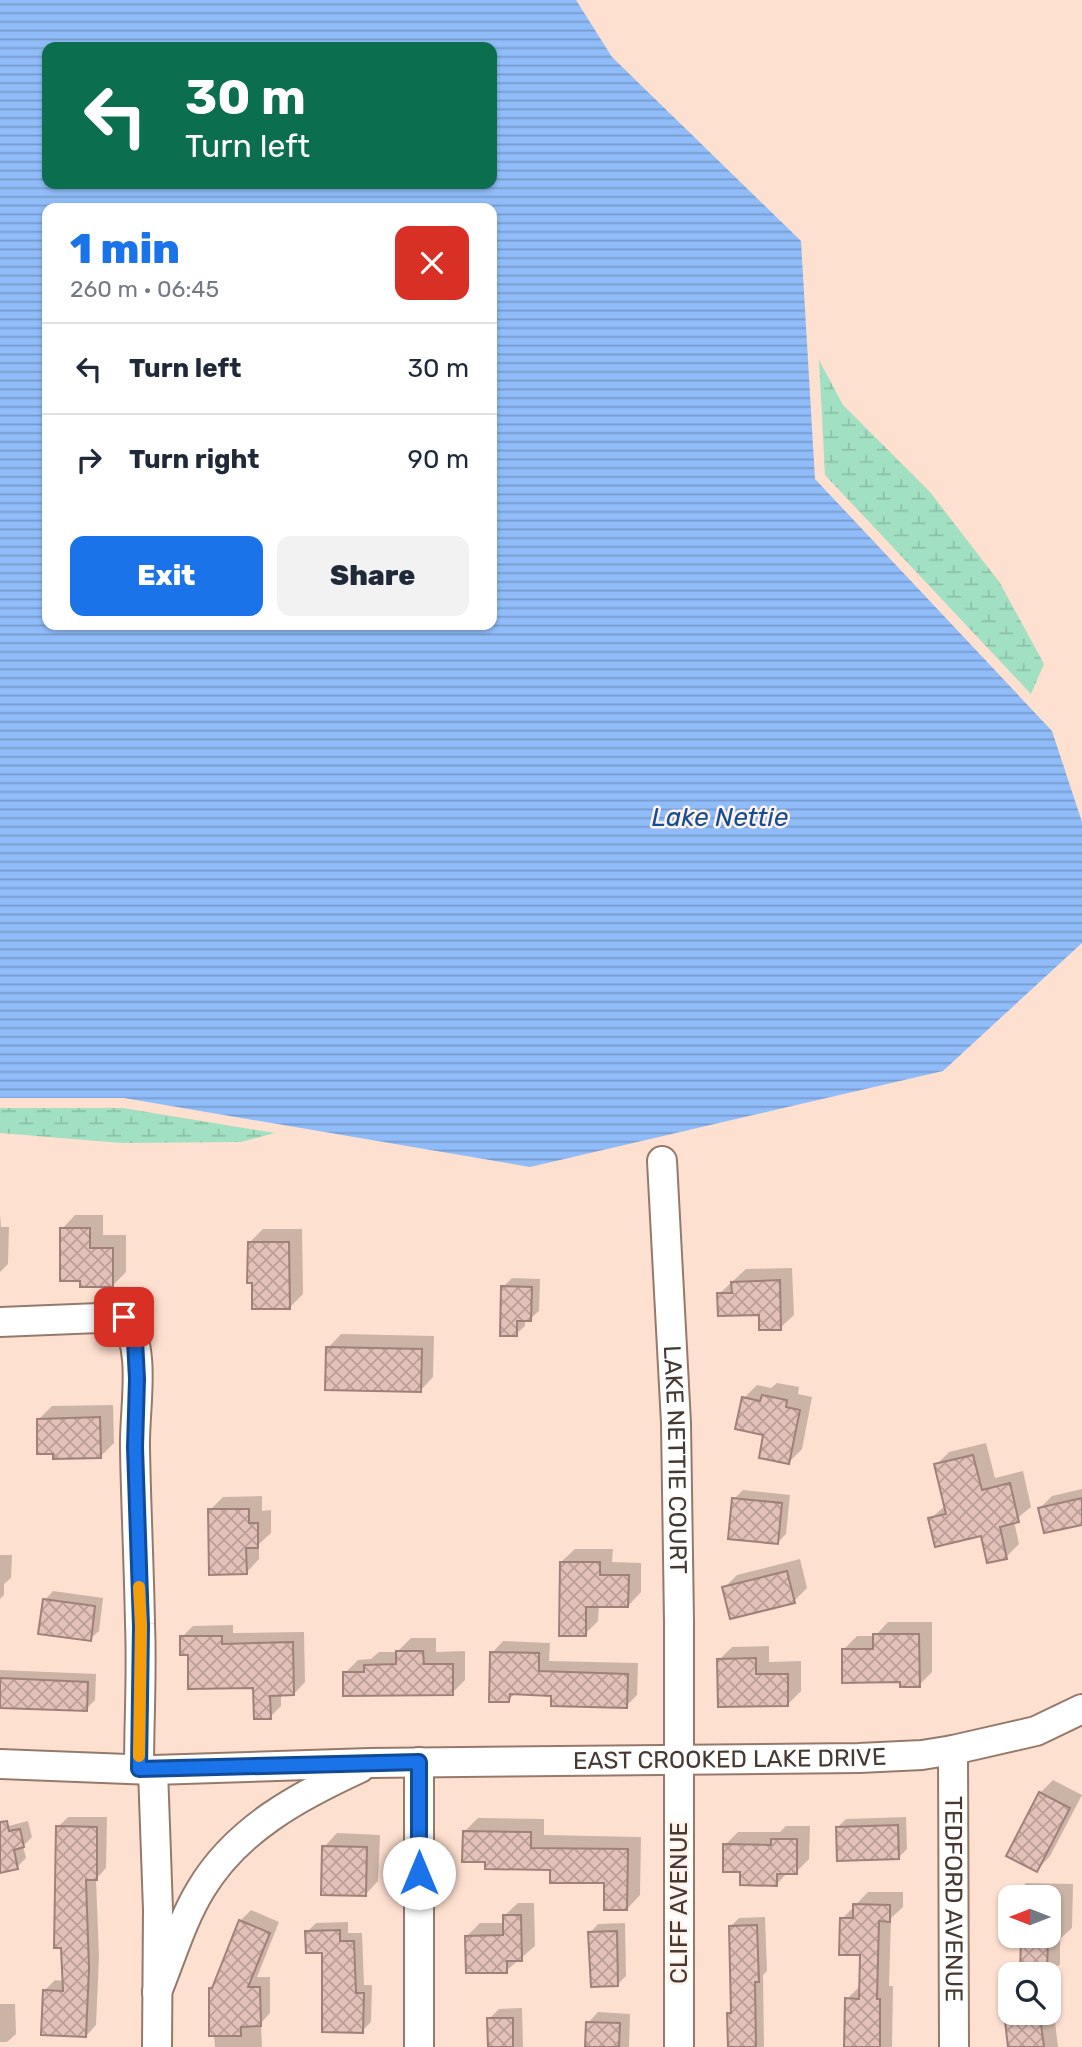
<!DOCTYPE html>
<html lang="en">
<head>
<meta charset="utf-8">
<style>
	:root { --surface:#fff; --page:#f2f2f3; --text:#1f2937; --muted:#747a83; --line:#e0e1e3; --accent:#1a73e8 }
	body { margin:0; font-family:Rubik,sans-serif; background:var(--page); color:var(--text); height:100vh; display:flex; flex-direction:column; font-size:26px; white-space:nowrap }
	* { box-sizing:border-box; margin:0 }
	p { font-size:23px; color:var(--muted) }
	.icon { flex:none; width:38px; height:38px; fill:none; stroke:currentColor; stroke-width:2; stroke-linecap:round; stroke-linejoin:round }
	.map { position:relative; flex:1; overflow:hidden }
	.panel { position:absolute; left:42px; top:203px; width:455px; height:427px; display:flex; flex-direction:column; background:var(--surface); border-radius:14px; box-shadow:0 2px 5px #0004 }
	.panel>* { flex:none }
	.hud { position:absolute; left:42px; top:42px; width:455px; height:147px; border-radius:14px; box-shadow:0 2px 5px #0004; background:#0b6e4f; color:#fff; overflow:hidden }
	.needle { width:46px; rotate:270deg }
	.fabs { position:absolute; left:998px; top:1885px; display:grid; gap:14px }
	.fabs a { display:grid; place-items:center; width:63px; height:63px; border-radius:14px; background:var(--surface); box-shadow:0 2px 5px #0004; font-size:35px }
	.pin { position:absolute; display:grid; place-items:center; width:60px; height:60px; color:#fff; margin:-30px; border-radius:14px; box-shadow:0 4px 10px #0006 }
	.me { position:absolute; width:77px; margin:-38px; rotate:0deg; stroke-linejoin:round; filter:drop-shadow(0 0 5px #0008) }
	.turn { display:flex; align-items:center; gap:24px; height:147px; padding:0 28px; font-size:32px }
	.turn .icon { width:91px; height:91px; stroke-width:2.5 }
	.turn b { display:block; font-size:49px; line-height:60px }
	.round { display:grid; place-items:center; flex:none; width:74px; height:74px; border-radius:14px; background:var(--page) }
	.headline { display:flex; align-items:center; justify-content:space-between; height:119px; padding:0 28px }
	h1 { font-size:42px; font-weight:800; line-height:52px; color:var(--accent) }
	.primary-button { display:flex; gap:14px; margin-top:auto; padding:14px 28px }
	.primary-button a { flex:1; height:80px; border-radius:14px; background:var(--accent); color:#fff; font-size:28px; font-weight:800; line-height:80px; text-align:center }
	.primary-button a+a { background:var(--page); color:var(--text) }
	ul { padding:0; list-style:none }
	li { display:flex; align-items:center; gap:21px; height:91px; padding:0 28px; border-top:2px solid var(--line) }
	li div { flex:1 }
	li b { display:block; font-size:26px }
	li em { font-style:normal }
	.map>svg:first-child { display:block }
	.wetland { fill:url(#wetland-marsh) }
	.water { fill:url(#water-rules); fill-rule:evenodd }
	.shadow { fill:#0003 }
	.building { fill:url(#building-cross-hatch); stroke:#a0817a; stroke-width:2 }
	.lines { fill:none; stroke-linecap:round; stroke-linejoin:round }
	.minor-casing { stroke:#957a6b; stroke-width:32 }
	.minor { stroke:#fff; stroke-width:28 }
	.route-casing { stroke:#114b97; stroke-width:18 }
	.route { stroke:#1a73e8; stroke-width:12 }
	.slow { stroke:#f59e0b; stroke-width:12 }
	.labels { text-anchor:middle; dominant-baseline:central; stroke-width:5; stroke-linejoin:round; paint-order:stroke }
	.street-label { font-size:24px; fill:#453932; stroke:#fef2eb }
	.water-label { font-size:26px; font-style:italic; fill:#134e94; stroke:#fef2eb }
</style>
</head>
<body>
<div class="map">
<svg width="1082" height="2047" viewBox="0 0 1082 2047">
	<defs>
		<pattern id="wetland-marsh" width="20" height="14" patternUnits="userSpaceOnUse" patternTransform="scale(1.75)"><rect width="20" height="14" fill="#a1e0c2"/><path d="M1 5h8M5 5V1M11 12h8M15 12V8" fill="none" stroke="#8cc1a7"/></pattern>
		<pattern id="water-rules" width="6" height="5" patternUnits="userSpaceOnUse" patternTransform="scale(1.75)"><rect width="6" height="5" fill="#90bdf9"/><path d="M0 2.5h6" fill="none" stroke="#779bca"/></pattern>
		<pattern id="building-cross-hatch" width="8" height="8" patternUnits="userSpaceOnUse" patternTransform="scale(1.75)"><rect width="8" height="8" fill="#e3c1b9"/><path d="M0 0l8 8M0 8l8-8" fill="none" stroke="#ba9e97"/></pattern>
	</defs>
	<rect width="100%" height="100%" fill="#fee0d0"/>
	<g class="wetland">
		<polygon points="819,360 843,405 930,492 1000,583 1044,664 1031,694 825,475"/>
		<polygon points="0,1108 123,1108 275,1133 241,1142 122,1143 0,1133"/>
	</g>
	<path class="water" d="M0,0H576L612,57L801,241L815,479L1052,731L1082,822V943L943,1071L530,1167L124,1098H0ZM47,47H492V184H47ZM47,208H492V625H47Z"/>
	<g class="shadow">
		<polygon points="0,1214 1,1227 9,1227 8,1264 0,1272"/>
		<polygon points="75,1215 103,1215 103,1235 126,1235 126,1272 113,1285 62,1229"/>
		<polygon points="263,1229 302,1229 303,1294 290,1307 249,1243"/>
		<polygon points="792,1268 794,1315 780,1328 761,1313 719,1294 746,1269"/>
		<polygon points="512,1278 540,1279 539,1311 530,1319 525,1319 525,1326 516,1334 503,1287"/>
		<polygon points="341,1334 434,1336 433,1377 420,1391 328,1348"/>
		<polygon points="777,1383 799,1387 798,1394 812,1397 802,1449 789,1462 765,1433 744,1398 757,1385 771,1388"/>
		<polygon points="113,1405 114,1443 101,1456 39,1419 52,1406"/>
		<polygon points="986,1443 995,1478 1023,1471 1031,1507 1014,1521 1019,1544 1006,1557 982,1534 930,1519 946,1505 936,1465 949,1452"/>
		<polygon points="1082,1489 1082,1523 1040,1508 1052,1496"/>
		<polygon points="743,1490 790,1495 786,1534 778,1542 734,1499"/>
		<polygon points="262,1496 262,1511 271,1510 271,1533 259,1544 259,1559 246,1573 210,1510 223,1497"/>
		<polygon points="575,1549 613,1549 612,1562 641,1563 641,1592 628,1606 599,1605 598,1621 585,1634 561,1562"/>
		<polygon points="0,1555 12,1555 11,1578 4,1584 4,1595 0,1599"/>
		<polygon points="800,1559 807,1588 794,1601 724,1588 737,1575"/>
		<polygon points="53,1591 103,1598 99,1631 90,1639 45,1600"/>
		<polygon points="888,1622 932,1622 932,1672 919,1685 902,1680 843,1650 857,1636 875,1636"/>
		<polygon points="233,1625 233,1633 304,1632 305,1682 294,1694 281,1694 281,1706 270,1717 255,1686 190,1653 182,1637 193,1626"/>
		<polygon points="411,1638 436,1638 436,1652 465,1651 465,1680 452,1693 345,1673 358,1660 371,1659 379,1652 397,1652"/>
		<polygon points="503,1641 550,1643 549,1661 638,1663 637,1695 626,1706 553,1694 516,1693 508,1700 492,1653"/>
		<polygon points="769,1646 769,1662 801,1661 801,1691 788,1704 719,1660 732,1647"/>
		<polygon points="0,1670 96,1674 95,1700 86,1709 0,1706"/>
		<polygon points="1053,1780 1082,1795 1050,1856 1037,1870 1040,1793"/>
		<polygon points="68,1817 107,1817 106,1868 96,1879 99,1957 96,2025 86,2036 45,1990 55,1980 64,1981 58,1827"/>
		<polygon points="906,1817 907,1849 898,1858 837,1828 846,1819"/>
		<polygon points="478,1818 544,1819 544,1835 641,1837 640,1895 627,1909 606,1882 552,1868 465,1831"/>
		<polygon points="28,1821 32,1837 23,1846 26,1858 17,1867 0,1871 0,1828"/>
		<polygon points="786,1826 810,1826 809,1859 796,1872 788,1872 777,1884 742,1870 725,1845 738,1832 780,1832"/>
		<polygon points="337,1833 380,1835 378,1881 365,1895 324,1847"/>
		<polygon points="1026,1883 1073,1884 1072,1928 1060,1939 1060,1964 1048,1975 1022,1974 1023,1936 1048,1936 1048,1897 1013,1897"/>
		<polygon points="868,1892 903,1892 903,1907 891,1918 889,1986 893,1986 892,2047 846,2047 847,1999 861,1985 862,1953 842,1919"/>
		<polygon points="518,1903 534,1903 535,1946 506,1971 467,1936 480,1923 505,1923 504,1916"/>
		<polygon points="251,1910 279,1922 257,1977 270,1977 270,2013 261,2023 262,2047 215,2047 210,1989 216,1983 240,1921"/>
		<polygon points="765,1917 767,1971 763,1975 764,2047 730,2047 729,2014 732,2010 730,1927 739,1918"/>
		<polygon points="348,1922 348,1933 362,1933 364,1985 372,1985 371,2022 362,2031 324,1951 307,1932 316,1923"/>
		<polygon points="625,1923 626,1976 618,1984 590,1933 598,1924"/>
		<polygon points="0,2004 15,2004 16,2034 7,2042 0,2042"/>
		<polygon points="1053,2004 1058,2047 1010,2047 1007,2021 1016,2012 1048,2012 1048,2005"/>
		<polygon points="522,2008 523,2047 489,2047 489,2019 499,2009"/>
		<polygon points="598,2012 630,2014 629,2047 587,2047 588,2023"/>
	</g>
	<g class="building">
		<polygon points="60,1228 90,1228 90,1248 113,1248 113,1287 80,1287 80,1281 60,1281"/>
		<polygon points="248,1242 289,1242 290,1309 252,1309 252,1283 247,1283"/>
		<polygon points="780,1280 781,1330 759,1330 759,1315 718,1316 717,1293 732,1293 731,1282"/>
		<polygon points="501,1286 532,1287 531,1321 517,1321 517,1336 500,1336"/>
		<polygon points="326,1347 422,1349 421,1392 325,1390"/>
		<polygon points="762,1395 787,1400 786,1407 800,1410 789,1464 759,1458 763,1435 735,1429 742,1397 760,1401"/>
		<polygon points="100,1417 101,1458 53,1459 53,1454 37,1454 37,1419"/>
		<polygon points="973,1455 982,1490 1010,1483 1019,1522 1000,1527 1007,1559 987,1563 981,1536 935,1547 928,1518 946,1514 934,1464"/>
		<polygon points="732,1498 782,1503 778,1544 728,1539"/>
		<polygon points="1082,1498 1082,1525 1044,1533 1038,1508"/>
		<polygon points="208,1509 249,1509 249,1523 258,1523 258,1548 246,1548 247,1574 209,1575"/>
		<polygon points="560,1562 600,1562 600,1575 629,1575 628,1607 586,1607 586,1636 559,1636"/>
		<polygon points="787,1571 795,1603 730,1619 722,1587"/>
		<polygon points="43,1599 95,1606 91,1641 38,1634"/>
		<polygon points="873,1634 919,1634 920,1687 900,1687 900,1682 842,1683 842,1649 873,1649"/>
		<polygon points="180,1636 222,1636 222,1644 293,1642 294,1695 270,1696 271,1719 254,1719 253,1688 188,1689 188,1655 180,1655"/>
		<polygon points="396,1651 423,1651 424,1664 453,1664 453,1695 343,1696 343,1672 364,1672 364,1665 396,1664"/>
		<polygon points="490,1652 539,1653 539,1671 628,1674 627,1708 551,1706 551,1696 510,1694 509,1702 489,1702"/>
		<polygon points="756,1658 756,1674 788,1674 788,1706 718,1707 717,1659"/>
		<polygon points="0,1678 88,1682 87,1711 0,1708"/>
		<polygon points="1039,1792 1070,1808 1037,1872 1006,1856"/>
		<polygon points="7,1821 9,1831 20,1829 24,1847 14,1850 18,1869 0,1873 0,1822"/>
		<polygon points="898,1825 899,1859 837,1861 836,1827"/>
		<polygon points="56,1826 97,1827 97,1880 86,1880 89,1968 86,2037 41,2035 43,1990 63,1991 61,1948 54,1948"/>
		<polygon points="463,1831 531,1832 531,1848 628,1849 627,1910 604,1910 604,1883 550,1883 550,1870 485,1869 485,1862 462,1862"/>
		<polygon points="771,1839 797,1839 797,1874 777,1874 777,1886 740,1885 740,1872 723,1872 723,1844 771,1845"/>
		<polygon points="322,1846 367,1847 366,1896 321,1895"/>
		<polygon points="853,1904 890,1905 890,1922 879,1921 877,1999 880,1999 880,2047 844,2047 845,1998 859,1999 860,1955 839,1955 840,1918 853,1918"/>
		<polygon points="503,1915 521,1915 522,1961 507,1961 507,1973 466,1973 465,1936 503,1935"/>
		<polygon points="239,1920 270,1933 248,1987 260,1987 261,2026 241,2027 241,2036 209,2036 209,1988 212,1988"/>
		<polygon points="757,1925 759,1982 755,1982 756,2047 728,2047 727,2013 731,2013 729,1926"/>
		<polygon points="340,1930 340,1941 354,1941 356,1993 364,1993 363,2033 322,2032 322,1953 306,1953 305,1931"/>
		<polygon points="617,1931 618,1986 591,1987 588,1932"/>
		<polygon points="1021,1936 1048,1936 1047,1974 1020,1974"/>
		<polygon points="1040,2017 1044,2047 1008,2047 1005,2021"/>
		<polygon points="487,2018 513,2018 513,2047 488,2047"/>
		<polygon points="586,2022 620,2023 619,2047 585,2047"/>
	</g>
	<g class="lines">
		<g class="minor-casing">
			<g id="minor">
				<path id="s1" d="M662,1161L676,1423L679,1622V2047"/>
				<path d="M0,1322L124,1317C147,1351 134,1408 135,1448C136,1507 139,1566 140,1624C142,1672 139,1721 139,1769"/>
				<path id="s2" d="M953,1750L954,2047"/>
				<path id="s3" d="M0,1764L153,1770L370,1763L859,1758L922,1755L953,1750L1036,1731L1082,1709"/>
				<polyline points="153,1770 158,1910 157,2047"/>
				<path d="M157,1992C171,1958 182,1920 201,1889C237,1829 299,1796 360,1768"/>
				<polyline points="419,2047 419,1762"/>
			</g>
		</g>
		<use href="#minor" class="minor"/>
	</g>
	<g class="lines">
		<g class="route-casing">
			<polyline id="route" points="124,1317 135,1340 137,1379 135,1447 141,1626 139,1769 419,1762 419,1873"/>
		</g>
		<use href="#route" class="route"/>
		<polyline class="slow" points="139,1587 141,1626 139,1756"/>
	</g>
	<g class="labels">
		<g class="street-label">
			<text stroke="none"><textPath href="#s1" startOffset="299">LAKE NETTIE COURT</textPath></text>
			<text stroke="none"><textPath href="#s3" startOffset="730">EAST CROOKED LAKE DRIVE</textPath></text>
			<text stroke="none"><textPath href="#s2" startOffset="149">TEDFORD AVENUE</textPath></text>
			<text transform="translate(679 1903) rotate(-90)">CLIFF AVENUE</text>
		</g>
		<g class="water-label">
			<text x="720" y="817">Lake Nettie</text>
		</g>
	</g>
</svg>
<div class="fabs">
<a><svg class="needle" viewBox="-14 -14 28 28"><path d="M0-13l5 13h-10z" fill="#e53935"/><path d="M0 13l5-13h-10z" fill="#747a83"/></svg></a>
<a><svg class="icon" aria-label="search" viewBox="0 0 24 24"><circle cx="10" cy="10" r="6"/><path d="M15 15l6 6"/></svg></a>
</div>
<div class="pin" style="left:124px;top:1317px;background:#d93025"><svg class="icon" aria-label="arrive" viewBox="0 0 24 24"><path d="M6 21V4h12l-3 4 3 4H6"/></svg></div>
<svg class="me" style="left:419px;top:1873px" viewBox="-20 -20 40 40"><circle r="19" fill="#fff"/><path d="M0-13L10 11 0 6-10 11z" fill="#1a73e8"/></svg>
<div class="hud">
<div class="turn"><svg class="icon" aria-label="left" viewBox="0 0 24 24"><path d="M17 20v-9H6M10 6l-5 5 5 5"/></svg><div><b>30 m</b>Turn left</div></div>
</div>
<section class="panel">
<div class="headline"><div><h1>1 min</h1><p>260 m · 06:45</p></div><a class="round" style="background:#d93025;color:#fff"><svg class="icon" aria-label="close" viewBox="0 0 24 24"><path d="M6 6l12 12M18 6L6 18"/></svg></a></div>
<ul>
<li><svg class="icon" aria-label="left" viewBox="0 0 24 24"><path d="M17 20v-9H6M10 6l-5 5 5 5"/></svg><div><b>Turn left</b></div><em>30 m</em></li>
<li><svg class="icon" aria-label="right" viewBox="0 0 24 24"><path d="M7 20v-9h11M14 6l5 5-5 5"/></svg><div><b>Turn right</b></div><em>90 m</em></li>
</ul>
<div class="primary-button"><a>Exit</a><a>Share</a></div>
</section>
</div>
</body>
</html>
